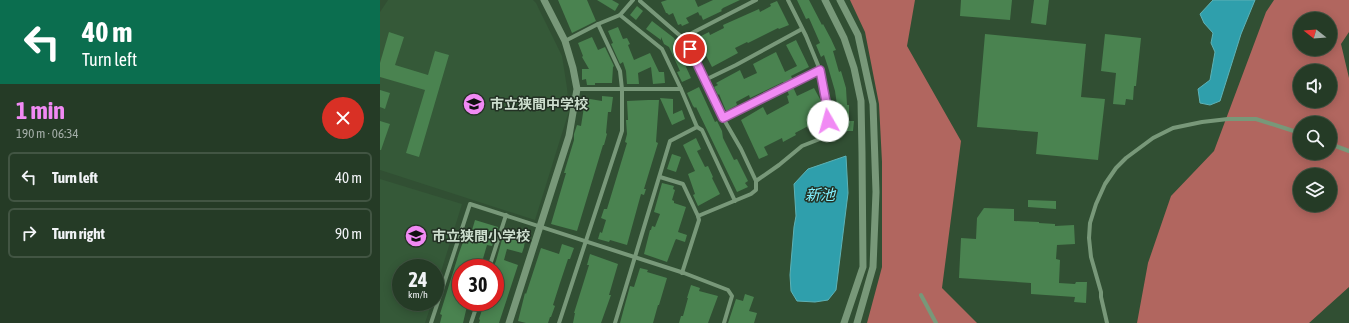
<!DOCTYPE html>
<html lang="en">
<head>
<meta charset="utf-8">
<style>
	:root { --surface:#253b26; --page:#314632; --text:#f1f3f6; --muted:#a3ada7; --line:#425543; --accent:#f18af4 }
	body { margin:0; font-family:"Asap Condensed","Noto Sans JP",sans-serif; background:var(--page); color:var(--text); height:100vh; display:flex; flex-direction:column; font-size:15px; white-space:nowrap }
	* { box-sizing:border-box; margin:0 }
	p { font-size:13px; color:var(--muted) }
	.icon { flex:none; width:22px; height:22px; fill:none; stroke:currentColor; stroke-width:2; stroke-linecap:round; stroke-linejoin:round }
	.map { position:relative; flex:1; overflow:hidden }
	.panel { display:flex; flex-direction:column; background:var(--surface); width:380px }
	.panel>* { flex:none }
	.guide { background:#0b6e4f; color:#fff; overflow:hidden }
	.needle { width:26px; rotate:287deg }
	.tools { position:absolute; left:913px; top:12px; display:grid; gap:8px }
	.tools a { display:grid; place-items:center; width:44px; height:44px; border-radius:50%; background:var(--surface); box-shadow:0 2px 10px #0003,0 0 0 1px var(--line); font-size:20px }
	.speed { position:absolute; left:12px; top:259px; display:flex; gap:8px; font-size:20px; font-weight:700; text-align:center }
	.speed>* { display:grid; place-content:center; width:52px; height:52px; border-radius:50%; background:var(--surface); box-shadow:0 2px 10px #0003,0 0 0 1px var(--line); line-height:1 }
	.speed small { font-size:10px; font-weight:400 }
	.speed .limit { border:6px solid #d22; background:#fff; color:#111 }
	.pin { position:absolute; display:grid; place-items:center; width:34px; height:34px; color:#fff; margin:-17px; border:2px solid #fff; border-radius:50%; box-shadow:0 1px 4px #0007 }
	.me { position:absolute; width:44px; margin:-22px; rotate:353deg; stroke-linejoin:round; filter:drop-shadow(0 0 3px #0008) }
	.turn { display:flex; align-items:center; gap:14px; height:84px; padding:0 16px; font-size:18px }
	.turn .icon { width:52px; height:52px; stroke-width:2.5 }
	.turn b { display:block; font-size:28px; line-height:34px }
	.round { display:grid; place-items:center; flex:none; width:42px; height:42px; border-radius:21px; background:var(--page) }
	.summary { display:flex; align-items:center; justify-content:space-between; height:68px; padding:0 16px }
	h1 { font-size:24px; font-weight:700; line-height:30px; color:var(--accent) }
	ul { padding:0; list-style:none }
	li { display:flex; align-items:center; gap:12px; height:50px; margin:0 8px 6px; padding:0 8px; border:2px solid var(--line); border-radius:6px }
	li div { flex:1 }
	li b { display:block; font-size:15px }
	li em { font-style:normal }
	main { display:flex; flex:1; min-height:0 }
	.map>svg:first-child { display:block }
	.built { fill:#355938 }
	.forest { fill:#b1665f; fill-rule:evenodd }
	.water { fill:#2f9fac; stroke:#5eb2b6 }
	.building { fill:#4a8350 }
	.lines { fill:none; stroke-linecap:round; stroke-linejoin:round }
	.minor { stroke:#789879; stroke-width:4 }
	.tertiary { stroke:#789879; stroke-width:7 }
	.route-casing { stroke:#9d5a9f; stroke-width:10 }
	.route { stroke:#f18af4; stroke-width:7 }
	.labels { text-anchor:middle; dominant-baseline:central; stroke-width:3; stroke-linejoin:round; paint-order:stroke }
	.poi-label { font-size:14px; font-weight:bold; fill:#ccddcd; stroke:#233124; text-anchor:start }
	.water-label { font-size:15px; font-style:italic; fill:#82f0fe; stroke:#233124 }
</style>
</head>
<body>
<main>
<section class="panel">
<div class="guide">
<div class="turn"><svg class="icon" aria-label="left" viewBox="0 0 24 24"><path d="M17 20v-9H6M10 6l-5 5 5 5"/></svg><div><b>40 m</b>Turn left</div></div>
</div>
<div class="summary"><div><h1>1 min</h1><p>190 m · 06:34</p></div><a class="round" style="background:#d93025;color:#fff"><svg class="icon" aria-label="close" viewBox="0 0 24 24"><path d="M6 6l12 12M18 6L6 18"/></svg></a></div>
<ul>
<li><svg class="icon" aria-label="left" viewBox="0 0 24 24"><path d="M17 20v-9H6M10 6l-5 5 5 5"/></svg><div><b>Turn left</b></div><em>40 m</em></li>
<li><svg class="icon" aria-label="right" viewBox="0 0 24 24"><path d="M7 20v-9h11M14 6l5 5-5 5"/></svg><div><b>Turn right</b></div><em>90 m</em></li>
</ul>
</section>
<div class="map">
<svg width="969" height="323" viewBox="0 0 969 323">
	<rect width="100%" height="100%" fill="#314f33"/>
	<g class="built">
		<polygon points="8,0 153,0 156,3 182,56 187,88 189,111 155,220 0,170 0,12"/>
		<polygon points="0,179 82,204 55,291 55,268 21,268 21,302 52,302 45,323 0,323"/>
	</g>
	<g class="forest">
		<polygon points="470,0 535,0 527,46 581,141 562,288 597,323 487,323 502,267 502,162 499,104 485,32"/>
		<path d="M894,0H969V32L961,44L969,78V287L929,323H757L768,263L791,196L834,151L886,12ZM920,19H950V49H920ZM920,71H950V101H920ZM920,123H950V153H920ZM920,175H950V205H920Z"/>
	</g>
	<g class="water">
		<polygon points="833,0 875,0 861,34 840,101 830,105 820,103 818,89 830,80 835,52 831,43 833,33 824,23 820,14"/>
		<polygon points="466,156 468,193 456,290 448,300 435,302 417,301 411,291 410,275 414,227 416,216 414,184 428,169"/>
	</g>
	<g class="building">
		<polygon points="178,0 207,0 216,21 192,33"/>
		<polygon points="217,0 232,0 239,4 235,11"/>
		<polygon points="287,0 315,0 318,7 333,0 360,0 343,8 341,10 342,11 323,20 321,15 320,16 318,12 306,18 309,23 302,26 301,24 298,25 293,13 289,15 287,13 286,13 281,2"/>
		<polygon points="417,0 429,0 442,25 443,24 451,39 456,50 453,51 459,72 461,71 466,88 467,105 469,105 469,121 474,121 473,131 462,131 462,116 454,117 454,105 457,105 455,91 448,67 444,55 441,57 436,45 440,43 429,18 426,19"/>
		<polygon points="581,0 632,0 630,20 580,16"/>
		<polygon points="654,0 669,0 666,25 651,23"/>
		<polygon points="397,1 409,25 399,29 398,28 368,43 367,42 355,48 358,53 332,67 317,38 329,32 330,35 344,28 343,25 379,9 380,12 391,6 390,4"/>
		<polygon points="257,6 263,11 256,20 250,15"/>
		<polygon points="272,21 294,38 304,57 302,58 311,78 302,82 297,72 300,71 289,47 284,44 281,37 281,40 266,29"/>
		<polygon points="238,27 243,39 247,38 250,44 248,45 254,60 270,53 279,72 284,72 285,83 273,84 271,67 258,73 259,84 247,84 246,71 243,62 240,64 231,44 233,43 228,31"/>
		<polygon points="9,32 24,37 15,65 48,75 55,51 69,55 39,157 26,153 45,90 0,77 0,63"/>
		<polygon points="605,34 706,44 701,97 725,99 718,160 656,154 658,132 597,127"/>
		<polygon points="725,34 761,38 756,86 754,86 753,100 746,99 745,105 733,104 736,73 721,71"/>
		<polygon points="212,37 218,50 225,47 234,66 233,67 232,83 215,83 215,85 207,85 206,79 202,80 202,69 209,69 202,57 203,56 198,43"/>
		<polygon points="416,40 429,67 411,76 413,80 404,84 403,82 370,98 369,95 356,102 357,105 346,111 339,94 338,95 334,87 338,85 336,83 360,70 364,79 377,73 373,64 396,52 405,72 417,66 406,45"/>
		<polygon points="319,87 335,122 337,121 342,131 343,138 354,160 357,159 368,181 365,183 368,187 357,192 316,107 315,108 313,106 307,93"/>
		<polygon points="413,87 417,96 434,88 441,101 434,105 444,127 435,131 432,124 415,133 416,135 403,142 402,138 384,147 388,155 379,159 361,120 383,107 387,115 409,103 407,96 409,95 407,90"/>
		<polygon points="0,90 10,93 5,109 0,107"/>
		<polygon points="222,96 233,97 231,112 228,112 226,133 227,134 224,145 223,145 197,231 171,224 186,173 184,173 194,140 194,134 197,125 201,126 204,107 203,106 204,98 222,101"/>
		<polygon points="280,98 293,99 293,114 302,110 305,119 292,125"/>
		<polygon points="268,100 279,100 276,142 278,143 264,189 266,189 264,195 261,194 247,245 230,240 229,242 218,239 220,232 222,233 226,220 221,218 224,209 227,209 247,143 245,142 247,134 246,120 248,120 247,101"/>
		<polygon points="0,121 10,124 1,150 0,150"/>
		<polygon points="316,138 321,149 317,151 325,167 328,166 333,177 332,178 340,194 318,206 313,195 315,194 308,174 315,171 303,145"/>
		<polygon points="292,154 301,157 296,172 287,169"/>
		<polygon points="282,183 294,186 293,189 295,190 292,200 294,201 294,203 306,207 298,232 307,235 305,242 296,239 295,241 287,262 264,254 270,230 271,230 272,226 275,227 280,214 274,212"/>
		<polygon points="648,200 676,201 676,209 648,207"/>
		<polygon points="604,208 634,209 634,221 659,222 659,223 675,224 675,226 694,225 695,244 677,245 676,259 680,260 679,283 695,284 696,282 707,282 706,303 694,302 695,297 651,294 651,283 579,278 581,238 596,239 597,218"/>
		<polygon points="95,220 118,227 112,246 107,245 102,262 107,263 106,268 81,268 81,302 88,302 83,323 60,323 62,315 60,314 79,253 83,242 88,244"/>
		<polygon points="125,229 128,230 128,229 146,234 144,247 142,253 127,249 124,260 138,265 119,323 99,323 100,320 99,319 104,304 105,304 105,302 115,302 121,281 115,280 117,268 113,268 116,261"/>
		<polygon points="182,244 194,248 190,259 188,259 180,283 173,305 175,306 171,317 170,317 168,323 146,323 138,321 145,293 146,294 161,248 179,254"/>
		<polygon points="210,254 238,264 229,295 231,295 221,323 193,323 195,313 194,313 209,265 207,265"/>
		<polygon points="260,268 268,270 267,272 287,278 279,305 278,305 273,323 240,323 250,286 254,287"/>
		<polygon points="311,285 320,288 319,291 338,296 328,323 299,323 301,316 303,316 308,298 307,298"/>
		<polygon points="365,294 374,297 369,311 377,313 374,323 348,323 356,299 363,301"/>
	</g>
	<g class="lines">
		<g class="minor">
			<polyline points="376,0 312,33 305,40 325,80 356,65 422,29"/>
			<polyline points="408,0 426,36 440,70"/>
			<polyline points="260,1 305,40"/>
			<polyline points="240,15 282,49 301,89"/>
			<polyline points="185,41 218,24 240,15 253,0"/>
			<polygon points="440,70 447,107 450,135 422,146 399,165 376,181 361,149 343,118"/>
			<polyline points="325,80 343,118"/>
			<polyline points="197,89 301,89 317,127 290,141 235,323"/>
			<polyline points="317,127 322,130 355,201"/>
			<polyline points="950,144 969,151"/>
			<polyline points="280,177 303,184 318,216 319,220 302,273"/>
			<polyline points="318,216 371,194 376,190 376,181"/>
			<polyline points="109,268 126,215"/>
			<polyline points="541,295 556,323"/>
			<polyline points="51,323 90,204 304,273 348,290 352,296 344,323"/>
			<polyline points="91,323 98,302"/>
			<polyline points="179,323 242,131 242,89 240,71 218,24"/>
			<polyline points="727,323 721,297 721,292 711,257 709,238 710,223 716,204 725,184 736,168 746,158 773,138 793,128 822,122 848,119 876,119 920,133"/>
		</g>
		<g class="tertiary">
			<polyline points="445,0 464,38 474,68 481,101 482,153 483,267 464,323"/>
			<polyline points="460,0 478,35 493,104 496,192 493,267 477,323"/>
			<polyline points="129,323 189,136 197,89 193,68 185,41 164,0"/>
		</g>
	</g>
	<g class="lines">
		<g class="route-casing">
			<polyline id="route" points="310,49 343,118 440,70 447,107 448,121"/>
		</g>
		<use href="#route" class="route"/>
	</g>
	<defs>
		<g id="school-disc" transform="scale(1.15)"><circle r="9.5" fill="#f18af4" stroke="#233124"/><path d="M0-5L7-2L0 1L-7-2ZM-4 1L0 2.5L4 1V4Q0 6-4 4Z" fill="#111"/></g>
	</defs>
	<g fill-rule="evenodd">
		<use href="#school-disc" x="94" y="104"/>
		<use href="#school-disc" x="36" y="236"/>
	</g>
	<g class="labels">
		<g class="poi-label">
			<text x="110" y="104">市立狭間中学校</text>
			<text x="52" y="236">市立狭間小学校</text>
		</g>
		<g class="water-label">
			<text x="440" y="194">新池</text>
		</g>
	</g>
</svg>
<div class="tools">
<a><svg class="needle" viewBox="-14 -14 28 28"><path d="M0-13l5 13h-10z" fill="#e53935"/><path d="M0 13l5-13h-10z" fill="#a3ada7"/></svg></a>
<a><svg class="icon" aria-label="sound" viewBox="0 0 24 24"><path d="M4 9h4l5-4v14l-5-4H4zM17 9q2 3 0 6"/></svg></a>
<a><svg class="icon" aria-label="search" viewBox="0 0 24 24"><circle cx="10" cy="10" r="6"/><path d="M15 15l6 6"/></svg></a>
<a><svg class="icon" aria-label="layers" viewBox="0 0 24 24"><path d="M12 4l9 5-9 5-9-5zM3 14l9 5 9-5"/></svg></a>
</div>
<div class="speed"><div>24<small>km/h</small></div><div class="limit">30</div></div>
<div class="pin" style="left:310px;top:49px;background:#d93025"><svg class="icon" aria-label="arrive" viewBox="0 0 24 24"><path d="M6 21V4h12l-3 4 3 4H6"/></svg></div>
<svg class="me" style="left:448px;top:121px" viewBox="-20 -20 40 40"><circle r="19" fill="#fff"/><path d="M0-13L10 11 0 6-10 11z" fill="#f18af4"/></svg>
</div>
</main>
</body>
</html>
